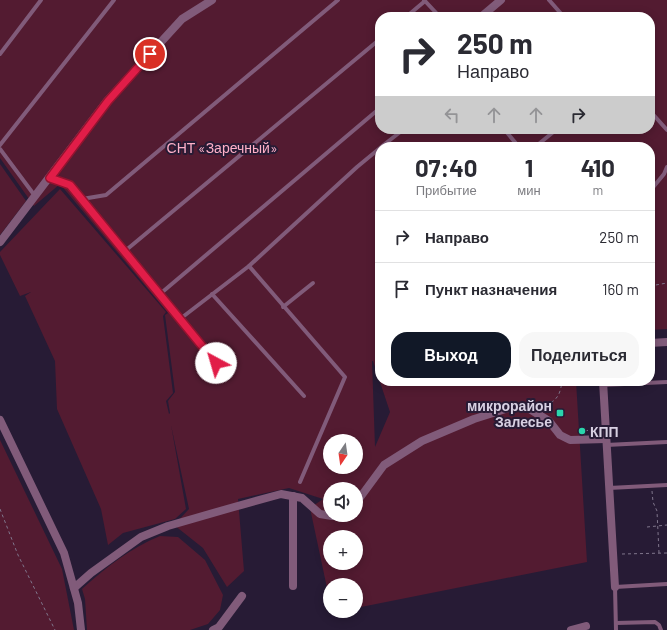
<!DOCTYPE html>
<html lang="ru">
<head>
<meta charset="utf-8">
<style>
	:root { --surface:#fff; --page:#f7f7f7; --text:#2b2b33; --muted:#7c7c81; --line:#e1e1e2; --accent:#111827 }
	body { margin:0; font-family:Barlow,sans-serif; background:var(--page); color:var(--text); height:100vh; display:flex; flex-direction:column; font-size:15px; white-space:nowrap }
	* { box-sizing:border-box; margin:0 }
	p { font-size:13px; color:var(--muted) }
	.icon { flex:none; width:22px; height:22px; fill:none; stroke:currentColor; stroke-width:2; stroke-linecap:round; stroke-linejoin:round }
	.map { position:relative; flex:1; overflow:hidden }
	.side { position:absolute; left:375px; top:142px; width:280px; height:244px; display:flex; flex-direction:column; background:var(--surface); border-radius:16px; box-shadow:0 2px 10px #0003 }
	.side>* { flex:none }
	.banner { position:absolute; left:375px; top:12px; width:280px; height:122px; border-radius:16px; box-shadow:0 2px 10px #0003; background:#fff; color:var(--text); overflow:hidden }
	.needle { width:26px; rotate:193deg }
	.fabs { position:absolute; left:323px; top:434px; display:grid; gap:8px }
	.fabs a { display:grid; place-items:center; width:40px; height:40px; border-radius:50%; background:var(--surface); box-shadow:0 2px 10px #0003; font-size:20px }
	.pin { position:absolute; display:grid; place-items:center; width:34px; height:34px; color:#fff; margin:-17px; border:2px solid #fff; border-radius:50%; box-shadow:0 1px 4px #0007 }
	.me { position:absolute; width:44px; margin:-22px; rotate:321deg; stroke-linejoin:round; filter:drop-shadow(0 0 3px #0008) }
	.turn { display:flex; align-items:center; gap:14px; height:84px; padding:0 16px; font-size:18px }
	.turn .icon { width:52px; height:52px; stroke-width:2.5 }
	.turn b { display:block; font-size:28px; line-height:34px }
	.lanes { display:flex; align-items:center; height:38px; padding:0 16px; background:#0003; justify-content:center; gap:20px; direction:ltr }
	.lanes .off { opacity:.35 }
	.eta { display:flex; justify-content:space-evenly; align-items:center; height:68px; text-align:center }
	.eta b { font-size:24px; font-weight:700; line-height:28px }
	.cta { display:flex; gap:8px; margin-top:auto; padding:8px 16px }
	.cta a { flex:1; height:46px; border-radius:16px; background:var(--accent); color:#fff; font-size:16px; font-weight:700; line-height:46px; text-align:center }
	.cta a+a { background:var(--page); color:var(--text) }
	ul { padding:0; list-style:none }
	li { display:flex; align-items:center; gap:12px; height:52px; padding:0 16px; border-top:1px solid var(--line) }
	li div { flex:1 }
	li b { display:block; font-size:15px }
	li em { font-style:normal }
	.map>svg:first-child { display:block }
	.green { fill:#531b31; fill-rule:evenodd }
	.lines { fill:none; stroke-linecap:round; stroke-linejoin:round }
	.path { stroke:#80768c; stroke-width:1; stroke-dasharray:3 3; stroke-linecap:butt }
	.service { stroke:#815b7a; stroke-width:4 }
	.minor { stroke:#815b7a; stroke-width:8 }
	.tertiary { stroke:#815b7a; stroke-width:8 }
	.route-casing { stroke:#92132f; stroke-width:10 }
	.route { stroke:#e11d48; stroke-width:7 }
	.poi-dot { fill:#2bd5ac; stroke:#271b35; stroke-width:1.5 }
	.labels { text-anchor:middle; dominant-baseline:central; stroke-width:4; stroke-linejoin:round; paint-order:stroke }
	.park-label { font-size:14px; fill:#ffb0c8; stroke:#271b35 }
	.poi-label { font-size:14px; font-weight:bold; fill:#d8d0e2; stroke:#271b35; text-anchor:end }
</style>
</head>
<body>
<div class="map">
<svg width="667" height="630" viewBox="0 0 667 630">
	<rect width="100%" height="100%" fill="#271b35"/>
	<g class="green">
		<path d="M0,0H667V329L650,330V147H380V381H576L587,562L356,608V585H330V602L310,508L323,499L289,488L238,499L244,571L227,587L203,548L174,525L189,509L171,425L186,509L175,519L123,533L108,545L101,509L57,409L55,361L25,296L31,292L20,296L0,255V252L60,189L166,312L163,316L173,393L166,401L169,414L170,413L168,401L175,392L165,315L168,313L60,184L34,206L0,158ZM380,17H650V129H380ZM373,361L390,412L375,447L372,361ZM330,441H356V467H330ZM330,489H356V515H330ZM330,537H356V563H330Z"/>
		<polygon points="0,164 26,201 0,235"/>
		<polygon points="0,440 62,569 74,630 0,630"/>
		<path d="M160,536L178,537L205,560L223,595L220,610L208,624L190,630H87L85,599L82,589C106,567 131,548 160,536Z"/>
	</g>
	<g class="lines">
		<g class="path">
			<polyline points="650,286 667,283"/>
			<path d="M540,407C556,402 560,397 562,381"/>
			<polyline points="585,431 599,428"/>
			<polyline points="652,491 653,502 657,511 659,553"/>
			<polyline points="0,509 18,555 55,630"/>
			<polyline points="647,527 667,525"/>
			<polyline points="622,554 667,553"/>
		</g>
		<g class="service">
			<polyline points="424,0 440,17"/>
			<polyline points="549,0 564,17"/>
			<polyline points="406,17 425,1"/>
			<polyline points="0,54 41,0"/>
			<polyline points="650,111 667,130"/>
			<polyline points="504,129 519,147"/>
			<polyline points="0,145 114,0"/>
			<polyline points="381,147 404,129"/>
			<polyline points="535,147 557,129"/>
			<polyline points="0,149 35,196"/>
			<polyline points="50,178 70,185 216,363"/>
			<polyline points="650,191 664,174 667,167"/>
			<polyline points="82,199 106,195 338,0"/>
			<polyline points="125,251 380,39"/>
			<polyline points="249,266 345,377 300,482"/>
			<polyline points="160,294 380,108"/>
			<polyline points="212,294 304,396"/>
			<polyline points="283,307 313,283"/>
			<polyline points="180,319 249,266 357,167 380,148"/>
			<polyline points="603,385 667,382"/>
			<polyline points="606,445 667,442"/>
			<polyline points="609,488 667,485"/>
			<polyline points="616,623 655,622 659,625 661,630"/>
			<polyline points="616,630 615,587 667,584"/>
		</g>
		<g class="minor">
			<polyline points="483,17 482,16 501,0"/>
			<polyline points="0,242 107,101 182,19 212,0"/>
			<polyline points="650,343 667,342"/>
			<polyline points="603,381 615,587"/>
			<polyline points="356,503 384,465 422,441 474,419 512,407 528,408 549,421 560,435 570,440 606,439"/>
			<polyline points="293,586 293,496"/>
			<polyline points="74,588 91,573 141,537 168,526 234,507 281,494 302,498 320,514 332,516 335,515"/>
			<polyline points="213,630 219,627 242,596"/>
			<polyline points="571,630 586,626"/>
		</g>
		<polyline class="tertiary" points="0,420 64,553 78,603 81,630"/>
	</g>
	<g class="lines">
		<g class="route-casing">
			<polyline id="route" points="150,54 108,101 50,178 70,185 216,363"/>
		</g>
		<use href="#route" class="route"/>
	</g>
	<g class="poi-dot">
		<rect x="556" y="409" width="8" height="8" rx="2"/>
		<circle cx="582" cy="431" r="4"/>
	</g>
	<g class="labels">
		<g class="park-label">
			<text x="222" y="147">СНТ «Заречный»</text>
		</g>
		<g class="poi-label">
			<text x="552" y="405">микрорайон<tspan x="552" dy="16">Залесье</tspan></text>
			<text x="590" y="431" text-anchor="start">КПП</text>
		</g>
	</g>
</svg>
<div class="fabs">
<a><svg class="needle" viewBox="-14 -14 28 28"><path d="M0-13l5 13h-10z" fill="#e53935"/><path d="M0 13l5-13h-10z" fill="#7c7c81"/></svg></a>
<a><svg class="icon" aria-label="sound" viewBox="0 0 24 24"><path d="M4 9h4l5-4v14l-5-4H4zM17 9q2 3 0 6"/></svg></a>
<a>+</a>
<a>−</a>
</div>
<div class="pin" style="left:150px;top:54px;background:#d93025"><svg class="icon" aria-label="arrive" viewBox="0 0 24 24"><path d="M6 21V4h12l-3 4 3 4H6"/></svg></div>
<svg class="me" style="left:216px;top:363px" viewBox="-20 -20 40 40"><circle r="19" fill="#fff"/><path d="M0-13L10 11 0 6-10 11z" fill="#e11d48"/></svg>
<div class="banner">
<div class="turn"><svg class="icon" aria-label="right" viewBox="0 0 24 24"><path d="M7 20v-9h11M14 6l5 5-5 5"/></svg><div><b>250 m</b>Направо</div></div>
<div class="lanes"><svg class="icon off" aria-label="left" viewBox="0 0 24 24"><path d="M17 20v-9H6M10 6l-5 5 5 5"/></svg><svg class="icon off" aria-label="ahead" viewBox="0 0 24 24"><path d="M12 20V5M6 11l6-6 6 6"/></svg><svg class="icon off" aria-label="ahead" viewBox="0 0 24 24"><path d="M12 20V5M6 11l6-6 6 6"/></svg><svg class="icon" aria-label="right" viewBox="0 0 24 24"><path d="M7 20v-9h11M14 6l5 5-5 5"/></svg></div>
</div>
<section class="side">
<div class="eta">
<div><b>07:40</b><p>Прибытие</p></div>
<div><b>1</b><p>мин</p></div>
<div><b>410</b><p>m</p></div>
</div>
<ul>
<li><svg class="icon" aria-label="right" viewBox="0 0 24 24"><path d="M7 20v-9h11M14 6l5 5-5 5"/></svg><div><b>Направо</b></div><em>250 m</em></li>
<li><svg class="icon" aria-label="arrive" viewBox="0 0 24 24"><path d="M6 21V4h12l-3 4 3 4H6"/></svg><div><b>Пункт назначения</b></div><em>160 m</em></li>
</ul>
<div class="cta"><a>Выход</a><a>Поделиться</a></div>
</section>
</div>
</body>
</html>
